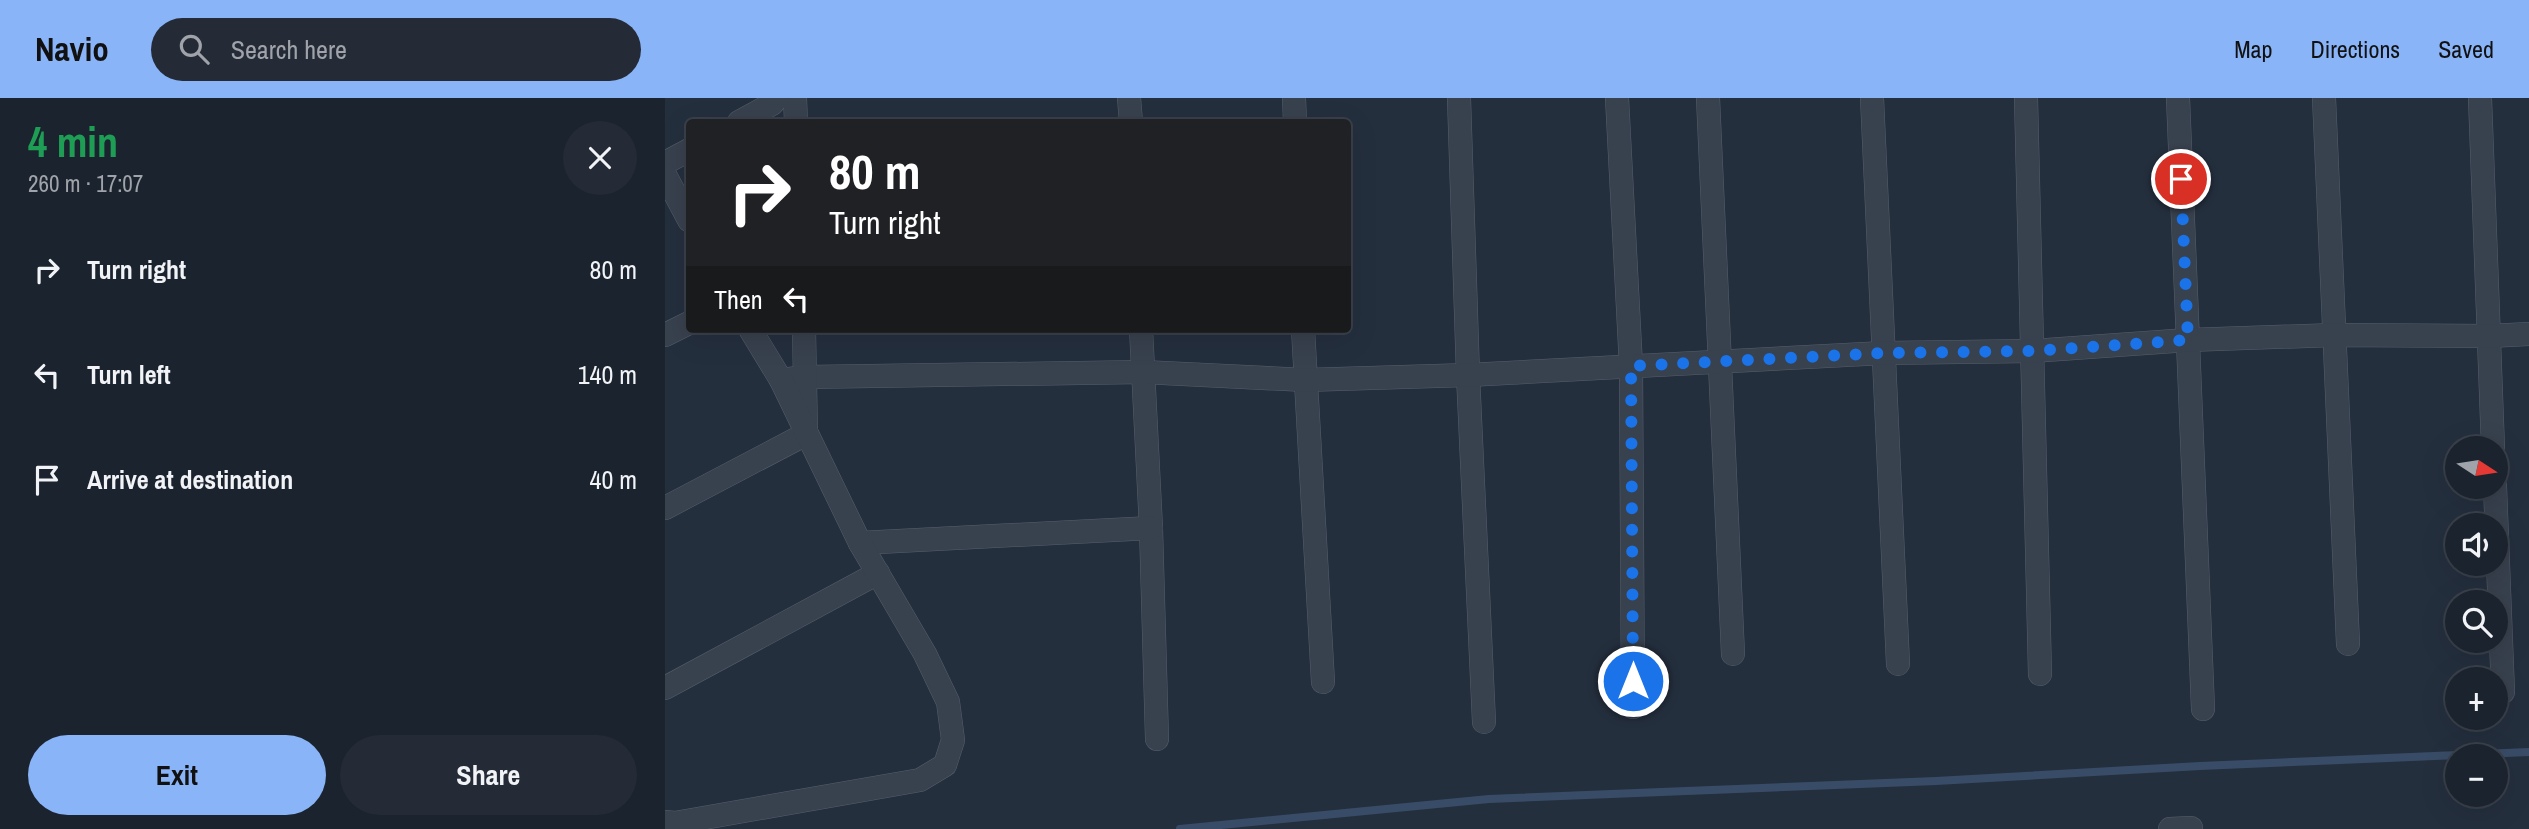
<!DOCTYPE html>
<html lang="en">
<head>
<meta charset="utf-8">
<style>
	:root { --surface:#1b232e; --page:#242b36; --text:#f1f3f6; --muted:#a0a4aa; --line:#39404a; --accent:#8ab4f8 }
	body { margin:0; font-family:"Archivo Narrow",sans-serif; background:var(--page); color:var(--text); height:100vh; display:flex; flex-direction:column; font-size:26px; white-space:nowrap }
	* { box-sizing:border-box; margin:0 }
	p { font-size:23px; color:var(--muted) }
	.icon { flex:none; width:38px; height:38px; fill:none; stroke:currentColor; stroke-width:2; stroke-linecap:round; stroke-linejoin:round }
	.map { position:relative; flex:1; overflow:hidden }
	.side { display:flex; flex-direction:column; background:var(--surface); width:665px }
	.side>* { flex:none }
	.banner { position:absolute; left:21px; top:21px; width:665px; height:214px; border-radius:7px; box-shadow:0 7px 28px #0002,0 0 0 2px var(--line); background:#202124; color:#fff; overflow:hidden }
	.needle { width:46px; rotate:102deg }
	.tools { position:absolute; left:1780px; top:338px; display:grid; gap:14px }
	.tools a { display:grid; place-items:center; width:63px; height:63px; border-radius:50%; background:var(--surface); box-shadow:0 7px 28px #0002,0 0 0 2px var(--line); font-size:35px }
	.pin { position:absolute; display:grid; place-items:center; width:60px; height:60px; color:#fff; margin:-30px; border:4px solid #fff; border-radius:50%; box-shadow:0 2px 7px #0007 }
	.me { position:absolute; width:77px; margin:-38px; rotate:0deg; stroke-linejoin:round; filter:drop-shadow(0 0 5px #0008) }
	.turn { display:flex; align-items:center; gap:24px; height:147px; padding:0 28px; font-size:32px }
	.turn .icon { width:91px; height:91px; stroke-width:2.5 }
	.turn b { display:block; font-size:49px; line-height:60px }
	.then { display:flex; align-items:center; height:66px; padding:0 28px; background:#0003; gap:14px; font-size:26px }
	.round { display:grid; place-items:center; flex:none; width:74px; height:74px; border-radius:37px; background:var(--page) }
	.headline { display:flex; align-items:center; justify-content:space-between; height:119px; padding:0 28px }
	h1 { font-size:42px; font-weight:700; line-height:52px; color:#1e9e55 }
	.button { display:flex; gap:14px; margin-top:auto; padding:14px 28px }
	.button a { flex:1; height:80px; border-radius:42px; background:var(--accent); color:#111; font-size:28px; font-weight:700; line-height:80px; text-align:center }
	.button a+a { background:var(--page); color:var(--text) }
	ul { padding:0; list-style:none }
	li { display:flex; align-items:center; gap:21px; height:105px; padding:0 28px }
	li div { flex:1 }
	li b { display:block; font-size:26px }
	li em { font-style:normal }
	header { display:flex; align-items:center; gap:42px; box-sizing:border-box; height:98px; padding:0 35px; background:var(--accent); color:#111 }
	header strong { font-size:33px }
	nav { display:flex; gap:38px; margin-inline-start:auto; font-size:24px }
	.search { width:490px; height:63px; background:var(--page); display:flex; align-items:center; gap:18px; box-sizing:border-box; padding:0 24px; border-radius:38px; color:var(--muted); font-size:26px }
	main { display:flex; flex:1; min-height:0 }
	.map>svg:first-child { display:block }
	.lines { fill:none; stroke-linecap:round; stroke-linejoin:round }
	.stream { stroke:#394c67; stroke-width:8 }
	.street-casing { stroke:#565f6c; stroke-width:24 }
	.street { stroke:#38414e; stroke-width:23 }
	.route { stroke:#1a73e8; stroke-width:12; stroke-dasharray:0 21.6 }
</style>
</head>
<body>
<header>
<strong>Navio</strong>
<div class="search"><svg class="icon" aria-label="search" viewBox="0 0 24 24"><circle cx="10" cy="10" r="6"/><path d="M15 15l6 6"/></svg>Search here</div>
<nav><a>Map</a><a>Directions</a><a>Saved</a></nav>
</header>
<main>
<section class="side">
<div class="headline"><div><h1>4 min</h1><p>260 m · 17:07</p></div><a class="round"><svg class="icon" aria-label="close" viewBox="0 0 24 24"><path d="M6 6l12 12M18 6L6 18"/></svg></a></div>
<ul>
<li><svg class="icon" aria-label="right" viewBox="0 0 24 24"><path d="M7 20v-9h11M14 6l5 5-5 5"/></svg><div><b>Turn right</b></div><em>80 m</em></li>
<li><svg class="icon" aria-label="left" viewBox="0 0 24 24"><path d="M17 20v-9H6M10 6l-5 5 5 5"/></svg><div><b>Turn left</b></div><em>140 m</em></li>
<li><svg class="icon" aria-label="arrive" viewBox="0 0 24 24"><path d="M6 21V4h12l-3 4 3 4H6"/></svg><div><b>Arrive at destination</b></div><em>40 m</em></li>
</ul>
<div class="button"><a>Exit</a><a>Share</a></div>
</section>
<div class="map">
<svg width="1864" height="731" viewBox="0 0 1864 731">
	<rect width="100%" height="100%" fill="#242f3e"/>
	<g class="lines">
		<polyline class="stream" points="515,731 824,701 1271,683 1535,668 1864,654"/>
		<g class="street-casing">
			<g id="street">
				<polyline points="130,0 131,24"/>
				<polyline points="464,0 466,24"/>
				<polyline points="629,0 630,24"/>
				<polyline points="794,0 803,277 819,624"/>
				<polyline points="952,0 966,268 968,609"/>
				<polyline points="1043,0 1068,556"/>
				<polyline points="1207,0 1233,566"/>
				<polyline points="1361,0 1375,576"/>
				<polyline points="1513,0 1538,611"/>
				<polyline points="1659,0 1683,546"/>
				<polyline points="1815,0 1828,350"/>
				<polyline points="74,24 107,6 112,0"/>
				<polyline points="0,65 24,52"/>
				<polyline points="0,77 24,122"/>
				<polyline points="476,231 486,430 492,641"/>
				<polyline points="638,231 658,584"/>
				<polyline points="0,237 24,225"/>
				<polyline points="116,282 141,279 478,274 640,282 803,277 1219,255 1367,253 1523,242 1669,237 1824,238 1864,236"/>
				<polyline points="1830,388 1838,594"/>
				<polyline points="0,410 141,336 139,231"/>
				<polyline points="195,445 486,430"/>
				<polyline points="0,590 213,475"/>
				<polyline points="0,724 10,725 255,682 280,667 288,642 283,604 260,556 195,445 116,282 85,231"/>
				<polyline points="1505,731 1526,730"/>
			</g>
		</g>
		<use href="#street" class="street"/>
	</g>
	<g class="lines">
		<polyline class="route" points="968,583 966,268 1219,255 1367,253 1523,242 1516,81"/>
	</g>
</svg>
<div class="tools">
<a><svg class="needle" viewBox="-14 -14 28 28"><path d="M0-13l5 13h-10z" fill="#e53935"/><path d="M0 13l5-13h-10z" fill="#a0a4aa"/></svg></a>
<a><svg class="icon" aria-label="sound" viewBox="0 0 24 24"><path d="M4 9h4l5-4v14l-5-4H4zM17 9q2 3 0 6"/></svg></a>
<a><svg class="icon" aria-label="search" viewBox="0 0 24 24"><circle cx="10" cy="10" r="6"/><path d="M15 15l6 6"/></svg></a>
<a>+</a>
<a>−</a>
</div>
<div class="pin" style="left:1516px;top:81px;background:#d93025"><svg class="icon" aria-label="arrive" viewBox="0 0 24 24"><path d="M6 21V4h12l-3 4 3 4H6"/></svg></div>
<svg class="me" style="left:968px;top:583px" viewBox="-20 -20 40 40"><circle r="17" fill="#1a73e8" stroke="#fff" stroke-width="3"/><path d="M0-11L8 9 0 5-8 9z" fill="#fff"/></svg>
<div class="banner">
<div class="turn"><svg class="icon" aria-label="right" viewBox="0 0 24 24"><path d="M7 20v-9h11M14 6l5 5-5 5"/></svg><div><b>80 m</b>Turn right</div></div>
<div class="then">Then<svg class="icon" aria-label="left" viewBox="0 0 24 24"><path d="M17 20v-9H6M10 6l-5 5 5 5"/></svg></div>
</div>
</div>
</main>
</body>
</html>
